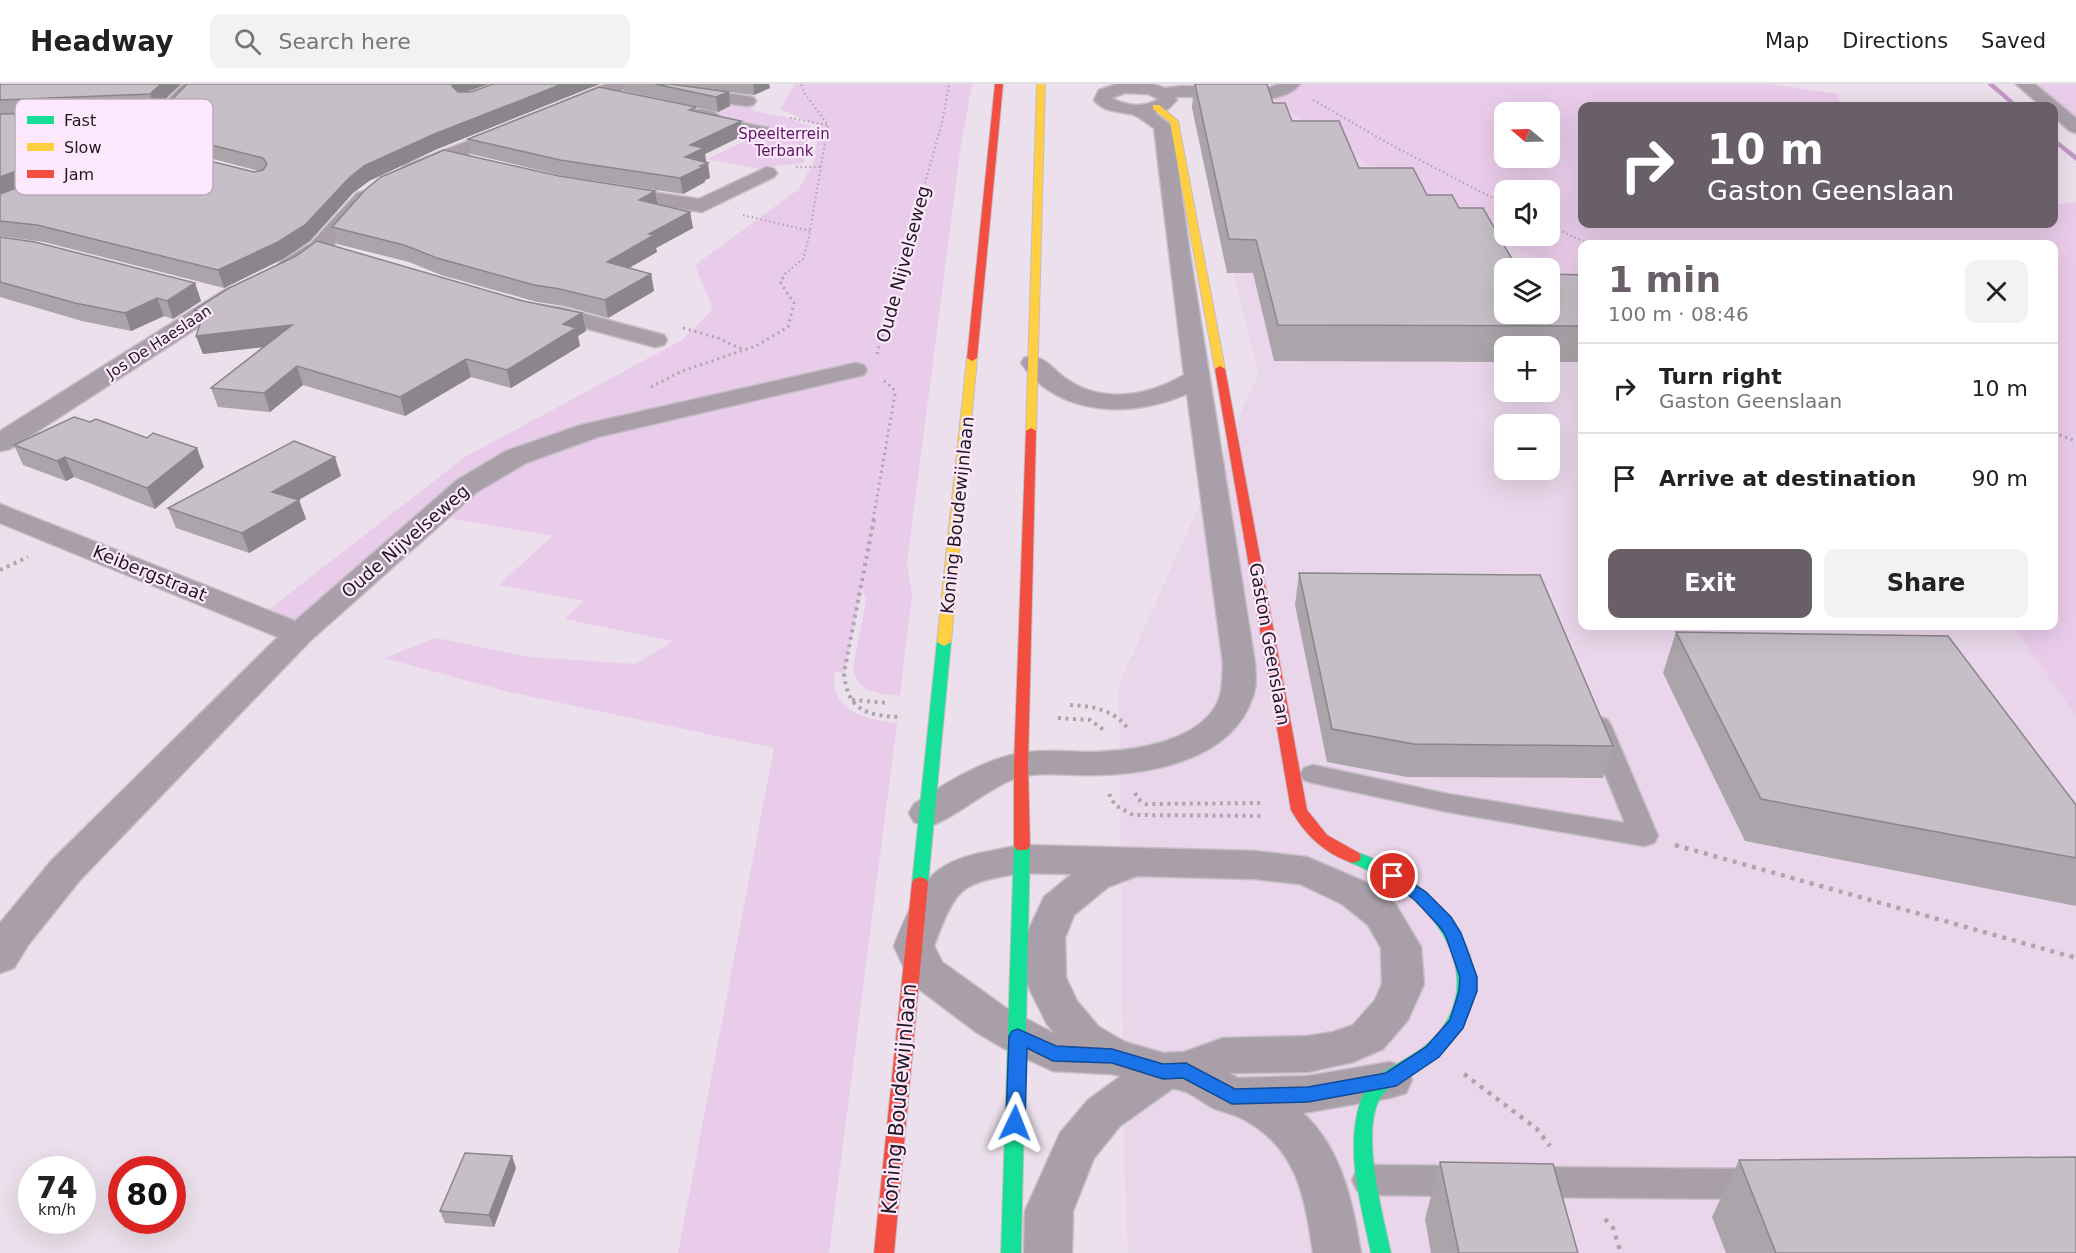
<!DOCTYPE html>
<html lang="en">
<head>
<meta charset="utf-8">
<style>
	:root { --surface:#fff; --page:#f2f2f2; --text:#222; --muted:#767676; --line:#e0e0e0; --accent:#685f68 }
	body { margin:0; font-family:"DejaVu Sans",sans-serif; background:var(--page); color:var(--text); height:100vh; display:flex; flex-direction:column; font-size:22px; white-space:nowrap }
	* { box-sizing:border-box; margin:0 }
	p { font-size:20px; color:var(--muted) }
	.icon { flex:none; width:33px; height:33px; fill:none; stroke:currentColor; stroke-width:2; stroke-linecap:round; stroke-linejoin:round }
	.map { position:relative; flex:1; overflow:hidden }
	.drawer { position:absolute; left:1578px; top:156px; width:480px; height:390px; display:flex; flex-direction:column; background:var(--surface); border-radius:12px; box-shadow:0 6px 24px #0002 }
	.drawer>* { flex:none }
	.banner { position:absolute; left:1578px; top:18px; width:480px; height:126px; border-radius:12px; box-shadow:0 6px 24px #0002; background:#685f68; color:#fff; overflow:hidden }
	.needle { width:39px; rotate:289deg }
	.fabs { position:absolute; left:1494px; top:18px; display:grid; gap:12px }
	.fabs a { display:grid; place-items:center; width:66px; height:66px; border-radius:12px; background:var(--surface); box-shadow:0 6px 24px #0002; font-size:30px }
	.speed { position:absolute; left:18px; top:1072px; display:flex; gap:12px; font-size:30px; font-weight:700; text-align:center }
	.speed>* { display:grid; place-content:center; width:78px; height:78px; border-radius:50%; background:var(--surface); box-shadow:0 6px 24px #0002; line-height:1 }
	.speed small { font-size:15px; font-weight:400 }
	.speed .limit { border:9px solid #d22; background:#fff; color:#111 }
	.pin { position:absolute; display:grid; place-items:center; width:51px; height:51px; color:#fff; margin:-26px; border:3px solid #fff; border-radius:50%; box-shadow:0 2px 6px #0007 }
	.me { position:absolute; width:66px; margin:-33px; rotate:2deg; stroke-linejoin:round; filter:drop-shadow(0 0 4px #0008) }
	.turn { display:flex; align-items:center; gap:21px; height:126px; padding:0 30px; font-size:27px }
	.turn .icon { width:78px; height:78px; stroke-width:2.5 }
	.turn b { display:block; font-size:42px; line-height:51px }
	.round { display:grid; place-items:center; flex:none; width:63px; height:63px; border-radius:12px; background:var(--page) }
	.headline { display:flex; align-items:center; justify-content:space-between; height:102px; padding:0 30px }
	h1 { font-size:36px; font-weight:700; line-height:45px; color:var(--accent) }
	.cta { display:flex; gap:12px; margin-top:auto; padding:12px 30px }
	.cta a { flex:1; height:69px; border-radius:12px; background:var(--accent); color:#fff; font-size:24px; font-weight:700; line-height:69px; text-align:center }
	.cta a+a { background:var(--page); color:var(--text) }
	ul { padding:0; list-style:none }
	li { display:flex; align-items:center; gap:18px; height:90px; padding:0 30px; border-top:2px solid var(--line) }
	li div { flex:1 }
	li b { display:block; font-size:22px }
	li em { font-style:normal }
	header { display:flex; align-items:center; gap:36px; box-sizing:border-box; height:84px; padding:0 30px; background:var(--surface); border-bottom:2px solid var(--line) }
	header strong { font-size:28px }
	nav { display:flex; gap:33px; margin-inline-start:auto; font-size:21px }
	.search { width:420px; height:54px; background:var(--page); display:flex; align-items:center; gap:15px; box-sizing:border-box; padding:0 21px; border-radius:12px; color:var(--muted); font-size:22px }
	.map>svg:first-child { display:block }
	.built { fill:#e9d6ea; fill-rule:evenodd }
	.green { fill:#e9ccea; fill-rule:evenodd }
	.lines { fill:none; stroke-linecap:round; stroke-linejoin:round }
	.stream { fill:#c298c4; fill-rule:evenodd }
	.lane-casing { stroke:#c6bdc6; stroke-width:3 }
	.street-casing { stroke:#c6bdc6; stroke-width:3 }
	.fast-casing { stroke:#c6bdc6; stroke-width:2 }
	.slow-casing { stroke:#c6bdc6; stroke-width:2 }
	.jam-casing { stroke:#c6bdc6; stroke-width:2 }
	.path-far3 { stroke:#ada4ad; stroke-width:2; stroke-dasharray:1.5 3; stroke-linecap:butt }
	.path-far2 { stroke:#ada4ad; stroke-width:3; stroke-dasharray:2 4; stroke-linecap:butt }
	.path-far1 { stroke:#ada4ad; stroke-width:4; stroke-dasharray:3 4.5; stroke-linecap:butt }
	.path { stroke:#ada4ad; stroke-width:4.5; stroke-dasharray:4 6; stroke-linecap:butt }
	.lane { fill:#a99fa9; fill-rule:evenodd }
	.street { fill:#a99fa9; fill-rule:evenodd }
	.fast { fill:#16e098; fill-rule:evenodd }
	.slow { fill:#ffcf43; fill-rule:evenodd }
	.jam { fill:#f24e42; fill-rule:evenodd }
	.wall { fill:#aba4ab }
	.shaded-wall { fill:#8b868b }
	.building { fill:#c7bfc7; stroke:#8b868b; stroke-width:1.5 }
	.route { fill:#1a73e8; stroke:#114b97; stroke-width:1.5 }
	.labels { text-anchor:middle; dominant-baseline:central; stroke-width:4.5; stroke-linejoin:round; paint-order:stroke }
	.far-park-label { font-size:15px; fill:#59165e; stroke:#fde8fd }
	.far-street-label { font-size:15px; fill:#211a21; stroke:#fde8fd }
	.street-label { font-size:18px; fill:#211a21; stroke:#fde8fd }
	.near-street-label { font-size:21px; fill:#211a21; stroke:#fde8fd }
	.key { fill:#fde8fd; stroke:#bab; stroke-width:1.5 }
	.key-label { font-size:16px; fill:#211a21 }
</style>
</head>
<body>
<header>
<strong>Headway</strong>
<div class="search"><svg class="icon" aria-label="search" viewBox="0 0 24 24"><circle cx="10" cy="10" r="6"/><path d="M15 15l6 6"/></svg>Search here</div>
<nav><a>Map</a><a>Directions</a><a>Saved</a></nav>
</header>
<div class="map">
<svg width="2076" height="1169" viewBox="0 0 2076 1169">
	<rect width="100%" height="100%" fill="#ebe0eb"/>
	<path class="built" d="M1282,23L1402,102L1582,197V542H2013L2076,632V1169H1128L1124,1072L1119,600L1258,291L1234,189H1227ZM1504,184H1550V230H1504ZM1504,262H1550V308H1504ZM1504,340H1550V386H1504Z"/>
	<g class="green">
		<polygon points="636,0 745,18 755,27 785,33 810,42 805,79 775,82 765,86 707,75 764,48 613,11"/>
		<path d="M795,0H972L961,61L907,479L912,511L900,611C880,611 856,608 853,584L866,516L862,504L844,589L835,588C827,627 868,636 897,639L829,1169H678L774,664L505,607L384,574L436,554L530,573L636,580L673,557L565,535L584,517L499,501L552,452L432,431L299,550L258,534L465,373L682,256L713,225L695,181L799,105L813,79L820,43L780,25Z"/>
		<path d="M1253,0H1769L1838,10L1840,22H1582V140H2054V121L2076,118V632L2013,542H2054V160H1582V197C1469,139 1354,80 1253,0ZM1504,28H1550V74H1504ZM1504,106H1550V152H1504Z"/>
		<polygon points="2035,0 2076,0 2076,33"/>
	</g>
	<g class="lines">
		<g class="stream">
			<polygon points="1987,0 1994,0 2019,22 2013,22"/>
			<polygon points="2054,54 2076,71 2076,77 2054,59"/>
		</g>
		<g class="lane-casing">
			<g id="lane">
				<polygon points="1598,633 1607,635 1611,641 1658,752 1654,759 1644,762 1448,728 1313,699 1304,696 1300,690 1304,684 1313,681 1448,710 1625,739 1585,641 1589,635"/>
				<polygon points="1369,1081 1466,1082 1478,1086 1483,1097 1478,1108 1466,1112 1369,1111 1357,1107 1352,1096 1357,1085"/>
				<polygon points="1528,1083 1760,1085 1772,1089 1777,1100 1772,1111 1760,1115 1528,1113 1516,1109 1511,1098 1516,1087"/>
			</g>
		</g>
		<g class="street-casing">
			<g id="street">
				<polygon points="183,0 202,0 136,71 98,90 84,90 81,86 84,82 122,63"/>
				<polygon points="606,0 630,0 627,4 573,27 561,27 558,23 561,19"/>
				<path d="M1117,0H1152L1165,4L1182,2L1267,5L1278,0H1300C1279,28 1206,10 1175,13L1177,16L1168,25L1155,29L1172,42L1190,170L1255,579C1256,591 1257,604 1252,615C1231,675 1153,690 1097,691C1072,692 1045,687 1020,693C992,700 946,741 927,742C923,742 918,739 914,738L909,729L914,720C948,698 980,677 1021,669C1045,665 1070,668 1094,668C1133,667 1202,658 1219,615C1223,604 1222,591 1223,579L1187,310C1132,334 1058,333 1021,279L1024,274C1045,269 1052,286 1068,296C1104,320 1148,312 1184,291L1154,44C1148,40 1141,34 1134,31C1120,27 1104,29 1094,16L1099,6ZM1125,9L1148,10L1158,15C1145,24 1126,22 1112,14Z"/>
				<polygon points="2016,0 2035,0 2076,34 2076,49 2070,47 2054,33 2054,22 2041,22"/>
				<polygon points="685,4 747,12 753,13 756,17 753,21 747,22 679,13 676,9 679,5"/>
				<polygon points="701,25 714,28 724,35 769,44 771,48 769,52 762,54 712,43 692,30 695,26"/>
				<polygon points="511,40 518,42 520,46 518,50 418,90 404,90 401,86 404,82"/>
				<polygon points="767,83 774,85 777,89 774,93 702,128 612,114 605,112 602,108 605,104 612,102 699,115"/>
				<path d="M364,107L371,109L374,113C358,136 311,195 280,188L277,183L280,178L311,159L357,109Z"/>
				<polygon points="234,203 242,205 245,210 242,215 10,365 0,367 0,347 226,205"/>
				<polygon points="540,221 563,224 664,251 667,256 664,261 655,263 562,238 532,233 528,228 532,223"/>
				<polygon points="855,279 864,281 867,286 864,291 598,353 526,379 477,408 310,557 80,796 28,861 14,884 0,889 0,839 52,776 278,553 0,439 0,420 295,537 457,396 506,367 581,341"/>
				<path d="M1022,761L1254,767L1307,773L1370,800L1396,821L1421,863L1424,900L1408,936L1383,965L1353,978L1308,988L1229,989L1238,994L1308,992L1390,978L1406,983L1412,996L1406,1009L1390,1014L1303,1029C1342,1065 1353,1119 1361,1169H1313C1305,1114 1298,1064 1243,1035C1234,1030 1223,1028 1213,1024C1200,1017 1186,1004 1172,1005L1120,1042L1094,1074L1073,1127L1072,1169H1024L1025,1127L1060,1049L1088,1016L1121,992L1112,990L1053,987L1003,964L976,948L911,899L894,862C927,780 936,776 1022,761ZM1022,789L1072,790L1044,813L1025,854L1024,894L1047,940L1055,950L1006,924L942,878L934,862C957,802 959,799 1022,789ZM1137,792L1254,795L1300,800L1342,820L1368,841L1381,864L1382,900L1375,916L1353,941L1333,948L1308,952L1223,954L1184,968L1163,969L1125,958L1099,943L1077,917L1066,894L1065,854L1074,831L1108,803Z"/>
			</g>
		</g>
		<g class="fast-casing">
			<g id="fast">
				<polygon points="944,554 951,558 928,799 926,803 914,803 912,799 937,558"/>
				<polygon points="1022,757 1027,758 1030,762 1021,1169 1001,1169 1014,762 1017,758"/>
				<path d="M1353,767C1426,789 1513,875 1456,952C1449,962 1440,971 1430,978C1415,988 1388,999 1379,1016C1361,1051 1383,1132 1391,1169H1371C1361,1121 1344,1064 1361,1016C1370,988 1405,979 1426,961C1477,917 1460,857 1414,816C1395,799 1371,787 1347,777L1345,773L1347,769Z"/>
			</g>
		</g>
		<g class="slow-casing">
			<g id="slow">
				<polygon points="1037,0 1045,0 1036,347 1031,350 1026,347"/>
				<polygon points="1153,21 1159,21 1178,37 1225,285 1224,287 1220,288 1215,285 1170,38 1153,25"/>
				<polygon points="972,271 977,274 951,558 944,562 937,558 967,274"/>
			</g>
		</g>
		<g class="jam-casing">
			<g id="jam">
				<polygon points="995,0 1003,0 977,274 972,277 967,274"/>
				<path d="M1220,282L1225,285L1307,726L1327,751L1359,769L1361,773L1359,777L1353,779C1325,770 1305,751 1291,726L1215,285Z"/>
				<polygon points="1031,344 1036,347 1028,681 1030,762 1027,766 1017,766 1014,762 1014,681 1026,347"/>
				<polygon points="920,793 926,795 928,799 894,1169 874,1169 912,799 914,795"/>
			</g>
		</g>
		<g class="path-far3">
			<polyline points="1313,16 1395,63 1504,120"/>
			<polyline points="790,34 827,41"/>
			<polyline points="796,83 821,83"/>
			<polyline points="743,131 810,147"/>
			<polyline points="1550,142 1589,160"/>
			<polyline points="785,190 803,175 809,153 828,41 805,10 801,0"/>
			<polyline points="899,190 942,39 949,0"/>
		</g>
		<g class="path-far2">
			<polyline points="683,244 718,254 744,266"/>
			<polyline points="877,270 900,189"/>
			<polyline points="651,303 682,287 756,262 788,243 794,219 780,198 786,189"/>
			<polyline points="2054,349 2076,357"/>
			<polyline points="873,436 895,310 893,304 884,297"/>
		</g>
		<g class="path-far1">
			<path d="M874,435L844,589C847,626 867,632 901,633"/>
			<polyline points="0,486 28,473"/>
			<polyline points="852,616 889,619"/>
			<path d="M1070,621C1093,622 1115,626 1129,646"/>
			<polyline points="1058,634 1090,636 1104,646"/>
			<polyline points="1135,709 1138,715 1146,720 1260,719"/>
			<polyline points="1109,710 1115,721 1133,731 1263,732"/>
		</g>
		<g class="path">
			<polyline points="1675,761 2076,874"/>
			<polyline points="1464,990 1537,1045 1550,1062"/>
			<polyline points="1605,1135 1613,1144 1621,1169"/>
		</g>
		<use href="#lane" class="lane"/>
		<use href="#street" class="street"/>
		<use href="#fast" class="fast"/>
		<use href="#slow" class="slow"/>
		<use href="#jam" class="jam"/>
	</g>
	<g class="wall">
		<polygon points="0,0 181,0 155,25 120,26 134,26 139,40 113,67 85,78 254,88 259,87 186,68 142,66 137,51 187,0 489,0 467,8 435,66 369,97 353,109 310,157 283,175 224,204 44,158 0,152"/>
		<polygon points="623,0 769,0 770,4 754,11 729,8 730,22 718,28 696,23 696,27 741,37 742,52 705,70 710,94 705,96 705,98 683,110 563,92 471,70 468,55 684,20 624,7"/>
		<polygon points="1194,0 1267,0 1273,19 1292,37 1359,84 1427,111 1504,230 1582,191 1582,278 1550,278 1550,262 1504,262 1504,278 1274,277 1253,189 1227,189 1192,24"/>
		<polygon points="655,107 657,120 690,128 693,144 656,164 657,168 629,184 651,190 654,207 608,234 564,222 537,218 441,191 409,178 337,160 332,143"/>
		<polygon points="0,153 195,199 201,217 173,235 164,232 131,247 82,237 0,213"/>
		<polygon points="523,217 582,229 586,247 578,252 580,262 511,304 471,293 405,332 303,301 270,328 218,323 211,304 264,263 203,270 196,252 200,241 194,226"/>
		<polygon points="14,361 204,383 155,425 74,393 66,397 23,381"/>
		<polygon points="341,392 299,416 306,435 249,469 176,444 168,424"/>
		<polygon points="1299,489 1613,662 1603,694 1407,693 1327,678 1295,521"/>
		<polygon points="1676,548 2076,774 2076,822 1745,757 1663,589"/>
		<polygon points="1739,1076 2076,1169 1726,1169 1712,1133"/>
		<polygon points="1440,1078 1578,1169 1431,1169 1425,1135"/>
		<polygon points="516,1084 494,1143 445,1139 440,1127"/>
	</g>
	<g class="shaded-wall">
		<polygon points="161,0 181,0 155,25 150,10"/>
		<polygon points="454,0 489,0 460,10 452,2"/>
		<polygon points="562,0 600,0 435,66 369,97 353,109 310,157 283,175 224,204 218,186 349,94 364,82 432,51"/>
		<polygon points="753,0 769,0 770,4 754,11"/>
		<polygon points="729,8 730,22 718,28 716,13"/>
		<polygon points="134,26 139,40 113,67 0,112 0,93"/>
		<polygon points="741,37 742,52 705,70 706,79 685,73 690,61"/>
		<polygon points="708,79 710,94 705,96 705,98 683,110 680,94"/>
		<polygon points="655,107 658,123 639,116"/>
		<polygon points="690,128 693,144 656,164 657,168 610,195 607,178 649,150"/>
		<polygon points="651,190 654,207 608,234 605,216"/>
		<polygon points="195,199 201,217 173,235 167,217"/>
		<polygon points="157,214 164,232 131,247 125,229"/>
		<polygon points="582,229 586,247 578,252 580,262 511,304 507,286 563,240"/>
		<polygon points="292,241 298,259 203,270 196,252"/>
		<polygon points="466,275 471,293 405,332 400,313"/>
		<polygon points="297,282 303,301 270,328 264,309"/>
		<polygon points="197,364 204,383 155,425 147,404"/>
		<polygon points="65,373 74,393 66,397 57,377"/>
		<polygon points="335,373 341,392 278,427 272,408"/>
		<polygon points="299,416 306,435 249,469 242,449"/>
		<polygon points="512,1072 516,1084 494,1143 489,1131"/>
	</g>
	<g class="building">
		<polygon points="0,0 161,0 150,10 0,16"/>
		<polygon points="187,0 454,0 452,2 458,8 471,8 493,0 562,0 432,51 364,82 349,94 305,141 278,158 218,186 37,141 0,137 0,110 118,66 178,69 254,88 263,86 267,80 263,74 180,53 137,51"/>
		<polygon points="655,0 670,0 729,8 716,13"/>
		<polygon points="1195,0 1267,0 1273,19 1285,19 1292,37 1339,37 1359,84 1413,84 1427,111 1452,111 1459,124 1483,124 1517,184 1504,184 1504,230 1550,230 1550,190 1582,191 1582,242 1278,241 1256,156 1229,155"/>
		<polygon points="599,3 696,23 689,26 741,37 690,61 704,64 685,73 708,79 700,82 703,83 680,94 560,76 468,55"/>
		<polygon points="134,26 107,52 0,93 0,30"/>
		<polygon points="444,66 559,92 655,107 639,116 690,128 649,150 654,151 607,178 651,190 605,216 560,205 534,201 437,174 404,161 332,143 366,105 381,93"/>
		<polygon points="0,153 35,158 195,199 167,217 157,214 125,229 75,219 0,198"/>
		<polygon points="317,157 523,217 582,229 563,240 576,244 507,286 466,275 400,313 297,282 264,309 211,304 292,241 196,252 204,229 194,226 229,204 296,172"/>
		<polygon points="74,333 90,338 96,335 147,354 153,349 197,364 147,404 65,373 57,377 14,361"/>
		<polygon points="294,357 335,373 272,408 299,416 242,449 168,424"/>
		<polygon points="1299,489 1540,491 1613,662 1414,660 1332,645"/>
		<polygon points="1676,548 1948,552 2076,721 2076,774 1761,715"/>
		<polygon points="465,1069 512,1072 489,1131 440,1127"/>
		<polygon points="2076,1073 2076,1169 1776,1169 1739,1076"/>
		<polygon points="1440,1078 1553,1080 1578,1169 1459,1169"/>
	</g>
	<polygon class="route" points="1393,787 1426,808 1451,833 1461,849 1477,893 1477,907 1463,944 1439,973 1396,1002 1308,1018 1232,1020 1183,994 1163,995 1112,979 1053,977 1027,964 1025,1039 1022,1044 1015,1047 1009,1044 1006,1039 1009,952 1012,947 1018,945 1056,962 1112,965 1163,980 1186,979 1235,1005 1308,1003 1386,989 1426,963 1450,936 1459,907 1460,893 1445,850 1439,842 1415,816 1387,796 1385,792 1387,788"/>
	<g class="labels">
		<g class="far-park-label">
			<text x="784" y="50">Speelterrein<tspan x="784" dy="17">Terbank</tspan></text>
		</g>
		<g class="far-street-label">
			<text transform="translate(159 258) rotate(-33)">Jos De Haeslaan</text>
		</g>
		<g class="street-label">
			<text transform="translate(903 180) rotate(-75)">Oude Nijvelseweg</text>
			<text transform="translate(957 431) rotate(-84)">Koning Boudewijnlaan</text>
			<text transform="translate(405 457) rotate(-41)">Oude Nijvelseweg</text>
			<text transform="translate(150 489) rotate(22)">Keibergstraat</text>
			<text transform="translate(1270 560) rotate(80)">Gaston Geenslaan</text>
		</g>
		<g class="near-street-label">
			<text transform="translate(899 1015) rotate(-85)">Koning Boudewijnlaan</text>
		</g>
	</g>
	<rect x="15" y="15" width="198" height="96" rx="9" class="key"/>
	<rect x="27" y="32" width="27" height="8" fill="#16e098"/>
	<rect x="27" y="59" width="27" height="8" fill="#ffcf43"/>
	<rect x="27" y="86" width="27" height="8" fill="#f24e42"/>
	<g class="key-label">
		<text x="64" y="42">Fast</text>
		<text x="64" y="69">Slow</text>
		<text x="64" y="96">Jam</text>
	</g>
</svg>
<div class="fabs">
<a><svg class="needle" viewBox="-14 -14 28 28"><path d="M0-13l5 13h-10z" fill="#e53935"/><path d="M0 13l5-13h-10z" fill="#767676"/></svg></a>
<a><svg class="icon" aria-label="sound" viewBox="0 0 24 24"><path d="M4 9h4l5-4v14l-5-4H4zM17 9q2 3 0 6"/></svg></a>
<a><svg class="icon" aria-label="layers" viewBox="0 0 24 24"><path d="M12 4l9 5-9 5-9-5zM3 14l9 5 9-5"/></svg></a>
<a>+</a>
<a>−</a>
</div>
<div class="speed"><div>74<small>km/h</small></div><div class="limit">80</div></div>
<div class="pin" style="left:1393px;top:792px;background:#d93025"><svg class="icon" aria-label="arrive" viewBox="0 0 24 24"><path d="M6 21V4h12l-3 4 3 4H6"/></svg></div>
<svg class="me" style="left:1015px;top:1039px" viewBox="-20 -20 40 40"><path d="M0-17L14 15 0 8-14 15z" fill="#1a73e8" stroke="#fff" stroke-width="4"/></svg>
<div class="banner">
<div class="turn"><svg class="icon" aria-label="right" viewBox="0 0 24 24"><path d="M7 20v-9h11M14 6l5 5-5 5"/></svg><div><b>10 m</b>Gaston Geenslaan</div></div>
</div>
<section class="drawer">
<div class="headline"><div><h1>1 min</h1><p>100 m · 08:46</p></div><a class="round"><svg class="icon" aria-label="close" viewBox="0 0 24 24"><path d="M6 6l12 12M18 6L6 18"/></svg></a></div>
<ul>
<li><svg class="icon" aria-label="right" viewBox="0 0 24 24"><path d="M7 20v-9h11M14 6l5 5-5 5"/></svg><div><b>Turn right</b><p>Gaston Geenslaan</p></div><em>10 m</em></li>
<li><svg class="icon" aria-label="arrive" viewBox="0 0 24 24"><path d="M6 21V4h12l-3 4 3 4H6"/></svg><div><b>Arrive at destination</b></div><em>90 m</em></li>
</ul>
<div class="cta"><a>Exit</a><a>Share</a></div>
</section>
</div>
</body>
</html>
